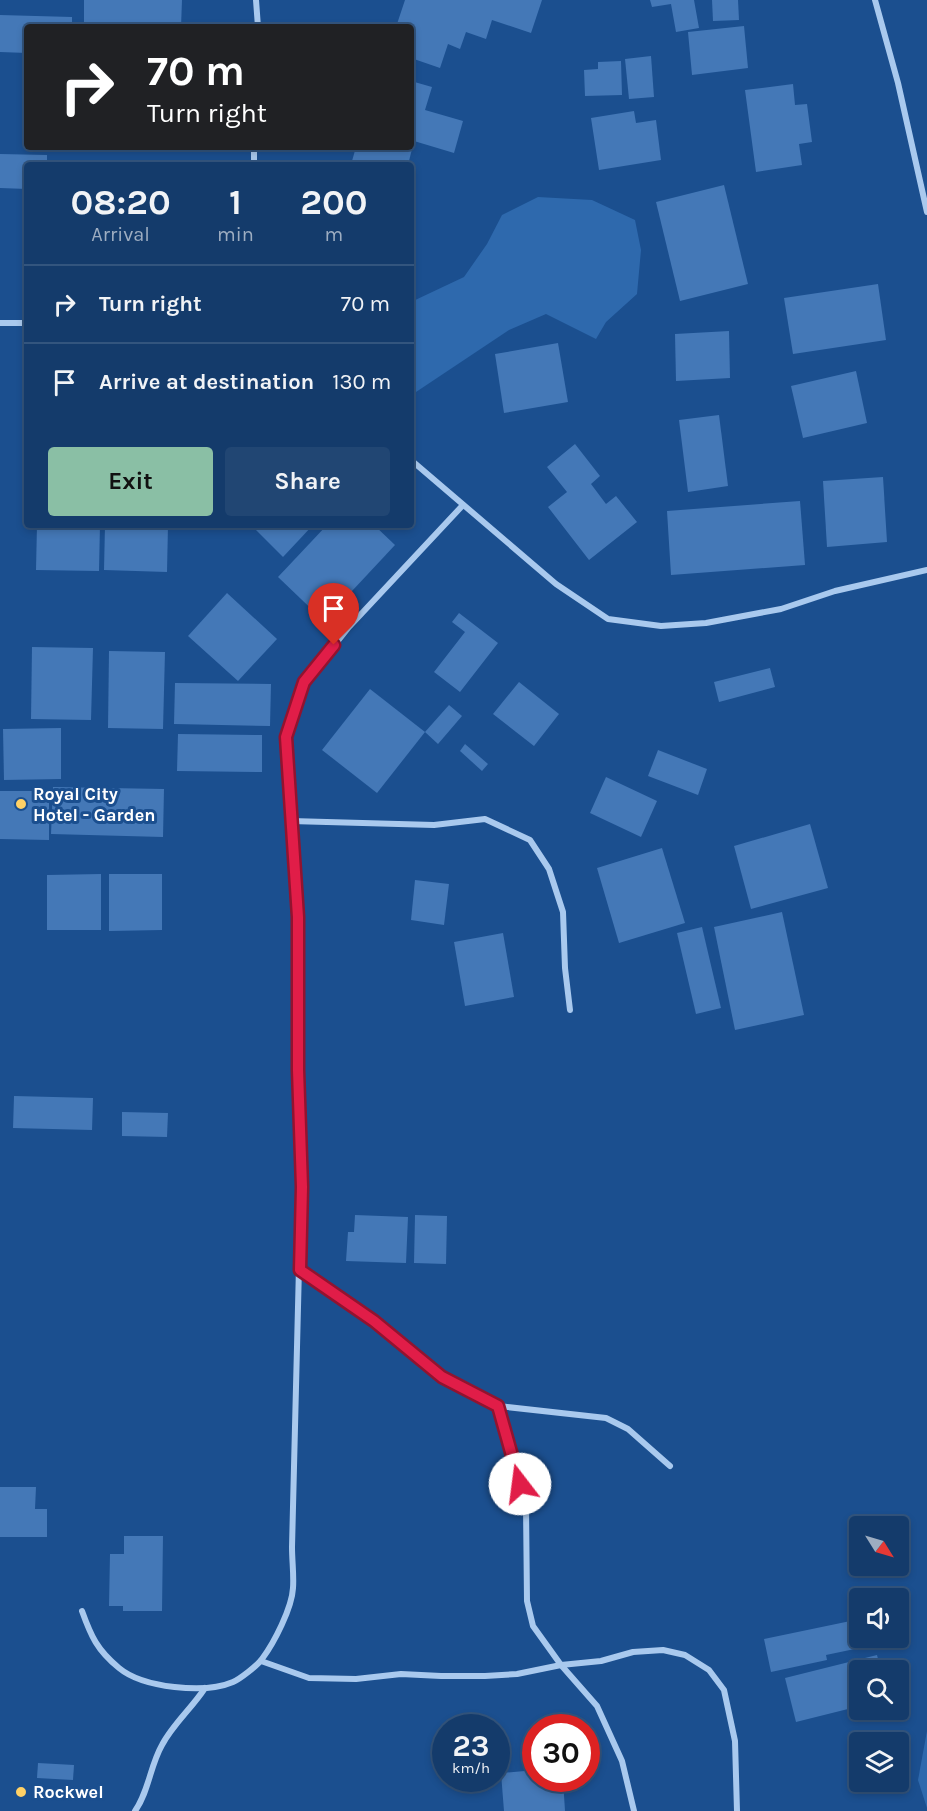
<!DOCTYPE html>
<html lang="en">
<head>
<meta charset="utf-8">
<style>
	:root { --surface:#143b6b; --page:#214673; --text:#f1f3f6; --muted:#9dadc1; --line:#33557e; --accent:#8abfa5 }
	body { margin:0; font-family:Karla,sans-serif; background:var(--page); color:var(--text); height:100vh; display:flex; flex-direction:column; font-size:22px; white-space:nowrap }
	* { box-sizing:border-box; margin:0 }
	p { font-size:20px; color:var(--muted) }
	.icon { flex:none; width:33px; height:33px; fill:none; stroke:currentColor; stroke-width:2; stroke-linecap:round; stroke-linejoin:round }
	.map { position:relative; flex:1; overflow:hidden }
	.drawer { position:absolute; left:24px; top:162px; width:390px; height:366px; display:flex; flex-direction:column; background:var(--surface); border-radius:6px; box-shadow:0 3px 9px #0003,0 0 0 2px var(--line) }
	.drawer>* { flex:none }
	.top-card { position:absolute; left:24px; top:24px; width:390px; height:126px; border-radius:6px; box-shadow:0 3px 9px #0003,0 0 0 2px var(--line); background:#202124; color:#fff; overflow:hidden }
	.needle { width:39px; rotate:127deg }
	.controls { position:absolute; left:849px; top:1516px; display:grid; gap:12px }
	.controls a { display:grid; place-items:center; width:60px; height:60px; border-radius:6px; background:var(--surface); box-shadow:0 3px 9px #0003,0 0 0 2px var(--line); font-size:30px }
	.speed { position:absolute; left:432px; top:1714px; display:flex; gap:12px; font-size:30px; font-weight:700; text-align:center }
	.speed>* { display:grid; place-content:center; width:78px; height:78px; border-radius:50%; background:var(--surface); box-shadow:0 3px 9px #0003,0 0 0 2px var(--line); line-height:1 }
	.speed small { font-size:15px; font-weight:400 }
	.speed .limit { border:9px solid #d22; background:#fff; color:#111 }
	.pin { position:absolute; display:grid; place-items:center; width:51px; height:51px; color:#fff; margin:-62px -26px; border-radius:50% 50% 50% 0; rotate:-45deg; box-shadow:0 0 6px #0007 }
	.pin .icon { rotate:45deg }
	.me { position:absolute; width:66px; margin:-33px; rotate:345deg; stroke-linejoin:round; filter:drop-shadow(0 0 4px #0008) }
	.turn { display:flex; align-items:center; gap:21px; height:126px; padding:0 24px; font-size:27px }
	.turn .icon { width:78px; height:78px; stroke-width:2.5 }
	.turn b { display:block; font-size:42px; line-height:51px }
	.eta { display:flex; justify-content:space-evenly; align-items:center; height:102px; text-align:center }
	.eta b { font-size:36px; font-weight:700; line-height:42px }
	.cta { display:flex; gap:12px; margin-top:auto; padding:12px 24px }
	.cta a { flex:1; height:69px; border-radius:6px; background:var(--accent); color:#111; font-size:24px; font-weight:700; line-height:69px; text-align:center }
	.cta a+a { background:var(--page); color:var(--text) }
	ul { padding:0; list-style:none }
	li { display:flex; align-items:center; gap:18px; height:78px; padding:0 24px; border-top:2px solid var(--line) }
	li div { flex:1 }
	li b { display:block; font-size:22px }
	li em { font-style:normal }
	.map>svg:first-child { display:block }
	.green { fill:#2e69ad }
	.building { fill:#4478b7 }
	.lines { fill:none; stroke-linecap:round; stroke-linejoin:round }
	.street { stroke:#a9c9ee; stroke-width:6 }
	.route-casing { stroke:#92132f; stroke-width:15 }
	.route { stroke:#e11d48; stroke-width:10 }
	.poi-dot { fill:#ffd166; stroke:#1b4f8f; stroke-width:2 }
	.labels { text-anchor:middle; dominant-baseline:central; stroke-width:6; stroke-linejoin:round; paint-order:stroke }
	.poi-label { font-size:18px; font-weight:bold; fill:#fff; stroke:#1b4f8f; text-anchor:start }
</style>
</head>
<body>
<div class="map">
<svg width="927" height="1811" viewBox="0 0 927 1811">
	<rect width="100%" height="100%" fill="#1b4f8f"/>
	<g class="green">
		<polygon points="538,197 592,200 635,220 641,250 637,294 606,322 596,339 546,314 509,330 416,392 411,390 411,302 464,277 487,244 502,215"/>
		<polygon points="927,1731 927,1808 918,1780"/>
	</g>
	<g class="building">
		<polygon points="84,0 182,0 181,27 84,27"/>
		<polygon points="405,0 542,0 531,33 492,20 486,39 466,32 460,49 448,44 440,68 411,58 411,27 396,27"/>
		<polygon points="650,0 694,0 699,28 676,32 671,4 652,7"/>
		<polygon points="712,0 738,0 739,20 713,21"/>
		<polygon points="0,15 72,17 72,27 27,27 27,53 0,52"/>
		<polygon points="744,26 748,68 692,75 688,32"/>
		<polygon points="651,56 654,97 629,99 625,59"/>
		<polygon points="621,61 622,95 585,96 584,70 598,69 598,62"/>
		<polygon points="411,81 432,87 425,110 463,121 454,153 414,141 408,165 367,165 352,161 356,147 411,147"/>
		<polygon points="793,84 795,105 807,104 812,142 799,144 802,165 756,172 745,90"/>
		<polygon points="634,111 636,123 656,120 661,160 599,170 591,118"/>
		<polygon points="0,154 47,155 47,165 27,165 27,189 0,188"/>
		<polygon points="724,185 748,284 680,301 656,202"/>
		<rect x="411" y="229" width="4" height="28"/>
		<polygon points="878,284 886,340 793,354 784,298"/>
		<polygon points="729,331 730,378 676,381 675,334"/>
		<polygon points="558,343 568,402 504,413 495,354"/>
		<polygon points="856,371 867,423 803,438 791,386"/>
		<polygon points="719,415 728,486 688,492 679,420"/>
		<polygon points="575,444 600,476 591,484 606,504 616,496 637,522 589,560 548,507 567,492 547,467"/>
		<polygon points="883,477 887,542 827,547 823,481"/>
		<polygon points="800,501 805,565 671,575 667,511"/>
		<polygon points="37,525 100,525 99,571 36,570"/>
		<polygon points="105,525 168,525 167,572 104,570"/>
		<polygon points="251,525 313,525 283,557"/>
		<polygon points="327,525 374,525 395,545 324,621 278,577"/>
		<polygon points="227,593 277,639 238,681 188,636"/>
		<polygon points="459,613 498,643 460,692 434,672 465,632 452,622"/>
		<polygon points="32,647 93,648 91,720 31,719"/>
		<polygon points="109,651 165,652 163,729 108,728"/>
		<polygon points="770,668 775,687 719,702 714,682"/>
		<polygon points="519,682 559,714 534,746 493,714"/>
		<polygon points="175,683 271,684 270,726 174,724"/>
		<polygon points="370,689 425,732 377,793 322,750"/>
		<polygon points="449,705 462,716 438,744 425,732"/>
		<polygon points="61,728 61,779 4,780 3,729"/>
		<polygon points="178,734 262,735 262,772 177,771"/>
		<polygon points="465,744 488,764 482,771 460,751"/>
		<polygon points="658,750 707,769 698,795 648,776"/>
		<polygon points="606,777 657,801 641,837 590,813"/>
		<polygon points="53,787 164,789 163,837 51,834"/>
		<polygon points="0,791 49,791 49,840 0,839"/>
		<polygon points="810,824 828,888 751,909 734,846"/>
		<polygon points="662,848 685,923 619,943 597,868"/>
		<polygon points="101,874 101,930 47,930 47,875"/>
		<polygon points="109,874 162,874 162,930 109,931"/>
		<polygon points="415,880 449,884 444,925 411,920"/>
		<polygon points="782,912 804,1015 735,1030 714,927"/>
		<polygon points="702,927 721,1008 696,1014 677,933"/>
		<polygon points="503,933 514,997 465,1006 454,942"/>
		<polygon points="14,1096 93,1098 92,1130 13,1128"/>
		<polygon points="122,1112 168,1113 167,1137 122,1136"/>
		<polygon points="355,1215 408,1217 406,1263 346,1261 348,1232 354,1232"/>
		<polygon points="415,1215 447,1216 446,1264 414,1263"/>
		<polygon points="0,1487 36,1487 35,1509 47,1509 47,1537 0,1537"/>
		<polygon points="124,1536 163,1536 162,1611 123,1611 123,1606 109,1606 110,1554 124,1554"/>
		<polygon points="860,1619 860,1638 867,1638 869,1646 826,1655 827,1660 771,1672 764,1639"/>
		<polygon points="877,1655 881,1671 860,1671 860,1706 796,1722 785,1678"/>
		<polygon points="38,1763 74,1765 73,1780 37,1778"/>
		<polygon points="536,1770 536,1779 563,1779 565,1811 504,1811 501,1773"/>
	</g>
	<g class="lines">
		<g class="street">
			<polyline points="256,0 258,27"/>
			<polyline points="875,0 898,83 927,212"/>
			<polyline points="254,165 254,147"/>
			<polyline points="0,323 27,323"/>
			<polyline points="411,460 556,584 608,619 661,626 706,623 781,609 835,591 927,570"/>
			<polyline points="291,821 434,825 485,819 530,840 549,869 563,912 565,968 570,1010"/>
			<polyline points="299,1270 374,1321 442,1377 498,1406 606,1418 628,1429 670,1466"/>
			<polyline points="498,1406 526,1506 527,1601 533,1626 561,1665 597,1706 622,1761 634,1811"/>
			<path d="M82,1611C91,1636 97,1650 119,1668C143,1688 205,1694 233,1682C240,1679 258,1665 262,1659C274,1643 292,1608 293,1588C294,1575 292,1561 292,1547L301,1187L298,1070V917L286,737L305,682L349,627L463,505"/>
			<polyline points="261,1661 309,1678 356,1679 401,1674 441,1676 485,1676 517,1674 561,1665 601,1661 633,1652 663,1650 685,1655 709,1670 724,1690 735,1741 737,1811"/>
			<path d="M135,1811C149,1791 150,1766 162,1745C173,1724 192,1708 205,1688"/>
		</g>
	</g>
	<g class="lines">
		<g class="route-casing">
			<polyline id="route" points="334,645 304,682 286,737 298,917 298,1070 302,1187 300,1270 374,1321 442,1377 498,1406 520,1484"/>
		</g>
		<use href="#route" class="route"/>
	</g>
	<g class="poi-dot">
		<circle cx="21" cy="804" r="6"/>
		<circle cx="21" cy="1792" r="6"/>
	</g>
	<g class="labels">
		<g class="poi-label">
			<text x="33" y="794">Royal City<tspan x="33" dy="21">Hotel - Garden</tspan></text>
			<text x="33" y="1792">Rockwel</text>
		</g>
	</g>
</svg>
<div class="controls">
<a><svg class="needle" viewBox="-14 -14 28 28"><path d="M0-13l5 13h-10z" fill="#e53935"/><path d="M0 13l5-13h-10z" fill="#9dadc1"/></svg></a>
<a><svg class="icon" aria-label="sound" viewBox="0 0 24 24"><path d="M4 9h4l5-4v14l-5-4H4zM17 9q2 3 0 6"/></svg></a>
<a><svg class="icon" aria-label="search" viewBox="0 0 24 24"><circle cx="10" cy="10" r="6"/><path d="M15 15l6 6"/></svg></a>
<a><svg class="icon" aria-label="layers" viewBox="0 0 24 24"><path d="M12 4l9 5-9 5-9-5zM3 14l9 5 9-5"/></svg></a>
</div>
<div class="speed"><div>23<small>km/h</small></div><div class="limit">30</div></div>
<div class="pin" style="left:334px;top:645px;background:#d93025"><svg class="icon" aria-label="arrive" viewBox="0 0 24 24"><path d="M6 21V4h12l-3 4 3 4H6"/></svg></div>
<svg class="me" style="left:520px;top:1484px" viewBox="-20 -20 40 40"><circle r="19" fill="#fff"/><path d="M0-13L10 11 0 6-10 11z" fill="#e11d48"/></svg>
<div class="top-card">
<div class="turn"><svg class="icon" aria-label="right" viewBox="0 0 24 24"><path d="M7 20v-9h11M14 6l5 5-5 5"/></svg><div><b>70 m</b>Turn right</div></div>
</div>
<section class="drawer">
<div class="eta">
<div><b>08:20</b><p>Arrival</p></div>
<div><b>1</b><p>min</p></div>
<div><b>200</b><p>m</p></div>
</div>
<ul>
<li><svg class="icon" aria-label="right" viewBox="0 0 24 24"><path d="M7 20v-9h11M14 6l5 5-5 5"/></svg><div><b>Turn right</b></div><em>70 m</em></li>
<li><svg class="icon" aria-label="arrive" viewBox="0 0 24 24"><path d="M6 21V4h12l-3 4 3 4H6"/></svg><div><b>Arrive at destination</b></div><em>130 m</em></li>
</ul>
<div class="cta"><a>Exit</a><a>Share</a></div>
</section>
</div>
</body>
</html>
